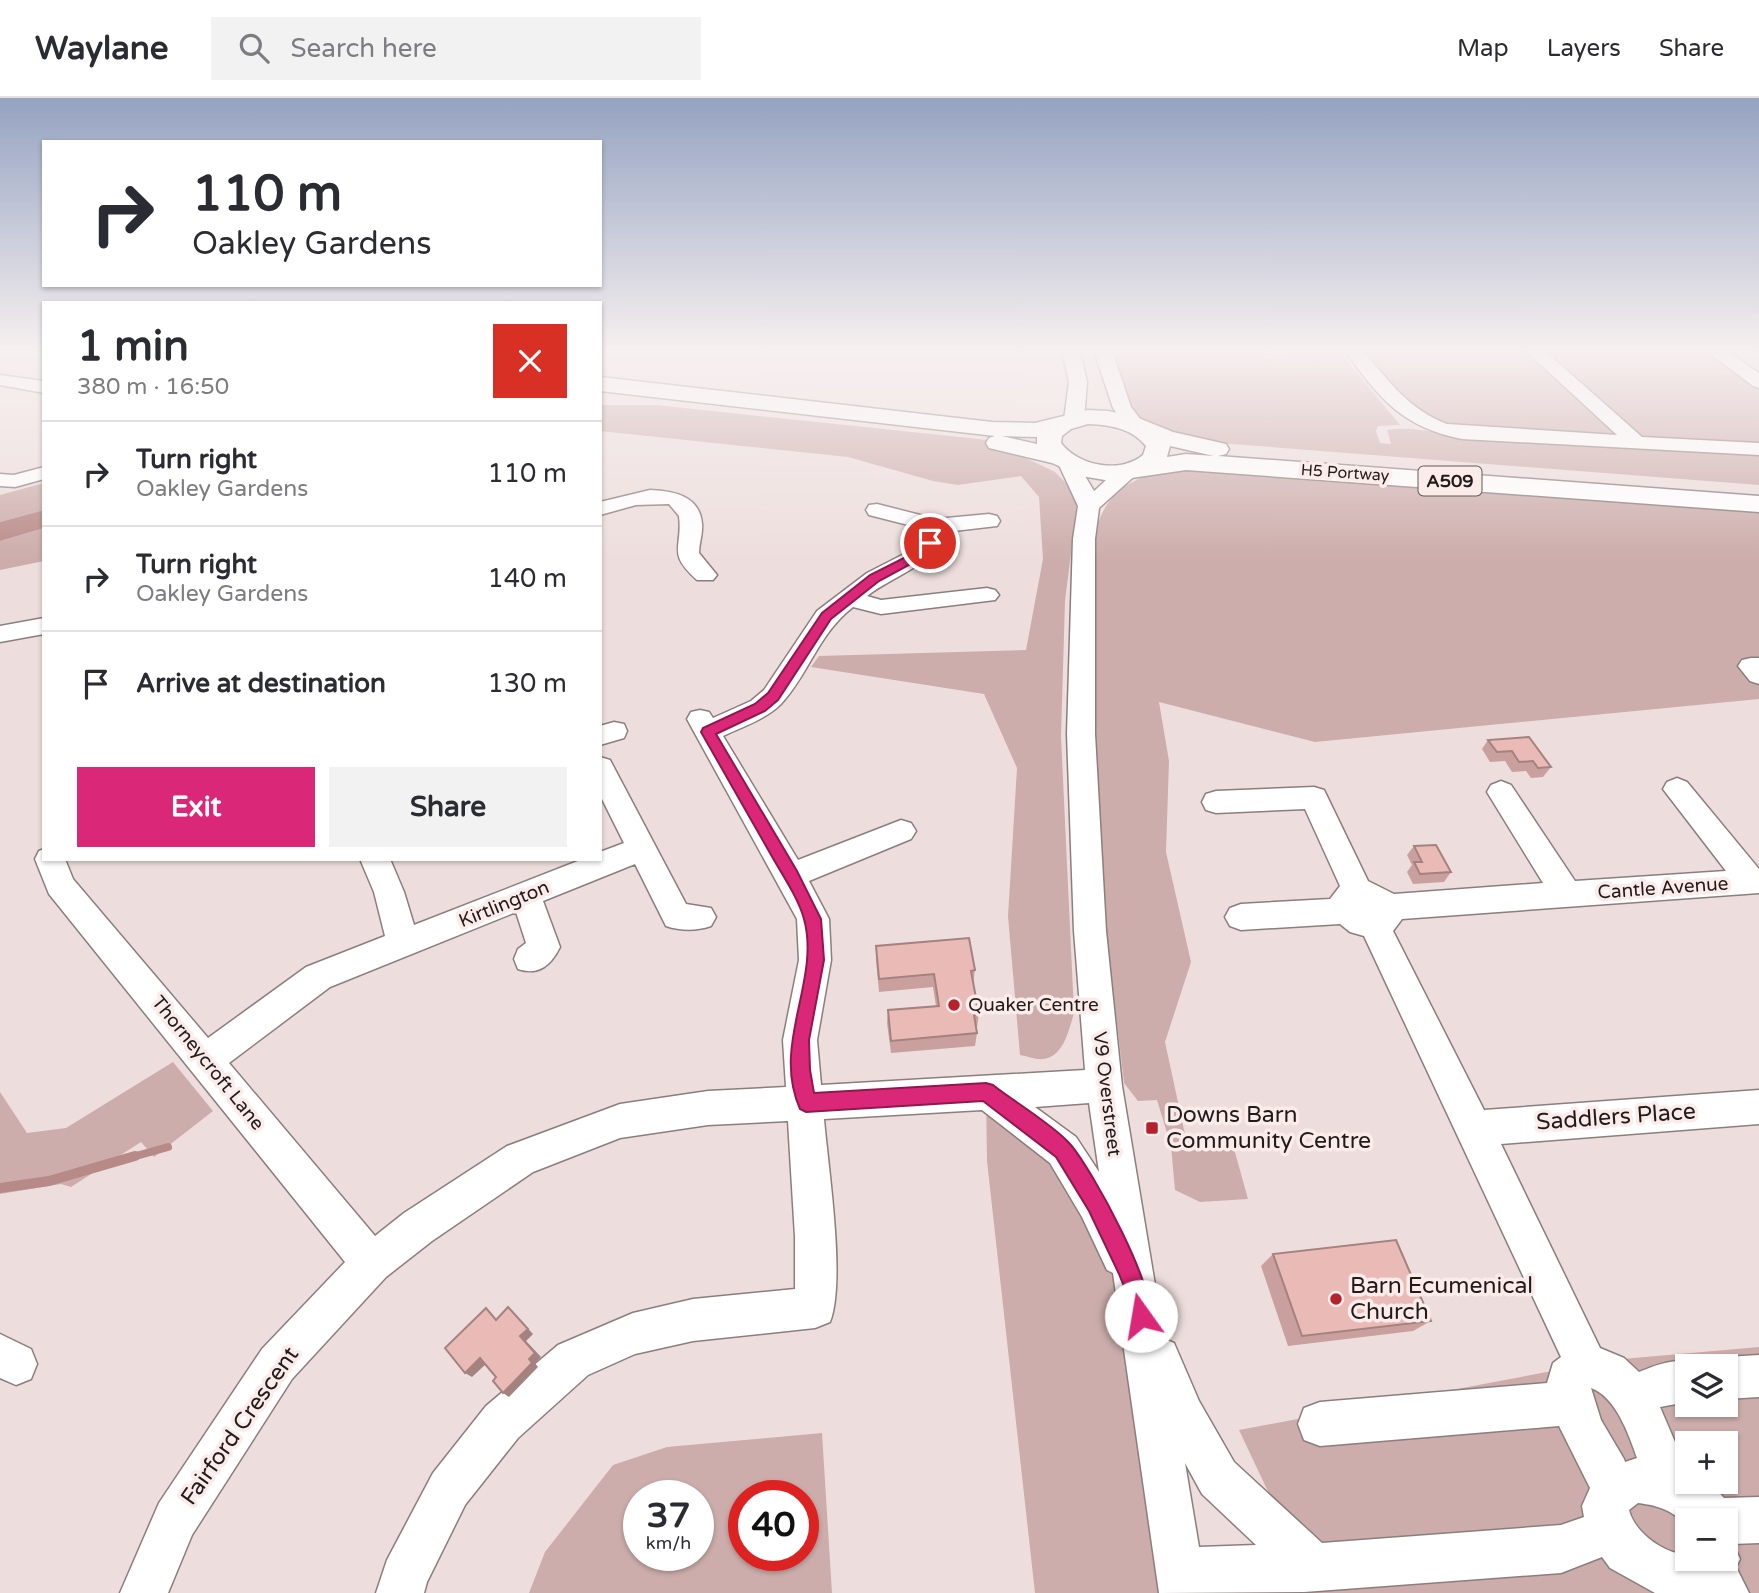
<!DOCTYPE html>
<html lang="en">
<head>
<meta charset="utf-8">
<style>
	:root { --surface:#fff; --page:#f2f2f3; --text:#2b2b33; --muted:#7c7c81; --line:#e1e1e2; --accent:#db2777 }
	body { margin:0; font-family:"Varela Round",sans-serif; background:var(--page); color:var(--text); height:100vh; display:flex; flex-direction:column; font-size:26px; white-space:nowrap }
	* { box-sizing:border-box; margin:0 }
	p { font-size:23px; color:var(--muted) }
	.icon { flex:none; width:38px; height:38px; fill:none; stroke:currentColor; stroke-width:2; stroke-linecap:round; stroke-linejoin:round }
	.map { position:relative; flex:1; overflow:hidden }
	.panel { position:absolute; left:42px; top:203px; width:560px; height:560px; display:flex; flex-direction:column; background:var(--surface); border-radius:0px; box-shadow:0 2px 5px #0004 }
	.panel>* { flex:none }
	.banner { position:absolute; left:42px; top:42px; width:560px; height:147px; border-radius:0px; box-shadow:0 2px 5px #0004; background:#fff; color:var(--text); overflow:hidden }
	.buttons { position:absolute; left:1675px; top:1256px; display:grid; gap:14px }
	.buttons a { display:grid; place-items:center; width:63px; height:63px; border-radius:0px; background:var(--surface); box-shadow:0 2px 5px #0004; font-size:35px }
	.speed { position:absolute; left:623px; top:1382px; display:flex; gap:14px; font-size:35px; font-weight:700; text-align:center }
	.speed>* { display:grid; place-content:center; width:91px; height:91px; border-radius:50%; background:var(--surface); box-shadow:0 2px 5px #0004; line-height:1 }
	.speed small { font-size:18px; font-weight:400 }
	.speed .limit { border:10px solid #d22; background:#fff; color:#111 }
	.pin { position:absolute; display:grid; place-items:center; width:60px; height:60px; color:#fff; margin:-30px; border:4px solid #fff; border-radius:50%; box-shadow:0 2px 7px #0007 }
	.me { position:absolute; width:77px; margin:-38px; rotate:347deg; stroke-linejoin:round; filter:drop-shadow(0 0 5px #0008) }
	.turn { display:flex; align-items:center; gap:24px; height:147px; padding:0 35px; font-size:32px }
	.turn .icon { width:91px; height:91px; stroke-width:2.5 }
	.turn b { display:block; font-size:49px; line-height:60px }
	.round { display:grid; place-items:center; flex:none; width:74px; height:74px; border-radius:0px; background:var(--page) }
	.headline { display:flex; align-items:center; justify-content:space-between; height:119px; padding:0 35px }
	h1 { font-size:42px; font-weight:800; line-height:52px }
	.action { display:flex; gap:14px; margin-top:auto; padding:14px 35px }
	.action a { flex:1; height:80px; border-radius:0px; background:var(--accent); color:#fff; font-size:28px; font-weight:800; line-height:80px; text-align:center }
	.action a+a { background:var(--page); color:var(--text) }
	ul { padding:0; list-style:none }
	li { display:flex; align-items:center; gap:21px; height:105px; padding:0 35px; border-top:2px solid var(--line) }
	li div { flex:1 }
	li b { display:block; font-size:26px }
	li em { font-style:normal }
	header { display:flex; align-items:center; gap:42px; box-sizing:border-box; height:98px; padding:0 35px; background:var(--surface); border-bottom:2px solid var(--line) }
	header strong { font-size:33px }
	nav { display:flex; gap:38px; margin-inline-start:auto; font-size:24px }
	.search { width:490px; height:63px; background:var(--page); display:flex; align-items:center; gap:18px; box-sizing:border-box; padding:0 24px; border-radius:0px; color:var(--muted); font-size:26px }
	.map>svg:first-child { display:block }
	.green { fill:#ccadab; fill-rule:evenodd }
	.water { fill:#b88a87 }
	.lines { fill:none; stroke-linecap:round; stroke-linejoin:round }
	.stream-far1 { stroke:#b88a87; stroke-width:8 }
	.stream { stroke:#b88a87; stroke-width:10 }
	.minor-casing { stroke:#8b7e7c; stroke-width:3 }
	.major-casing { stroke:#8b7e7c; stroke-width:3 }
	.minor { fill:#fff; fill-rule:evenodd }
	.major { fill:#fff; fill-rule:evenodd }
	.wall { fill:#c9a09d }
	.shaded-wall { fill:#a4827f }
	.building { fill:#eabab6; stroke:#a4827f; stroke-width:2 }
	.route { fill:#db2777; stroke:#8e194d; stroke-width:2 }
	.poi-dot { fill:#b4222e; stroke:#fbecea; stroke-width:2.5 }
	.labels { text-anchor:middle; dominant-baseline:central; stroke-width:7; stroke-linejoin:round; paint-order:stroke }
	.far-street-label { font-size:16px; fill:#211b1b; stroke:#fbecea }
	.shield { fill:#fbecea; stroke:#625a59; stroke-width:2 }
	.shield-label { font-size:18px; font-weight:bold; fill:#211b1b }
	.street-label { font-size:19px; fill:#211b1b; stroke:#fbecea }
	.poi-label { font-size:19px; fill:#211b1b; stroke:#fbecea; text-anchor:start }
	.near-poi-label { font-size:23px; fill:#211b1b; stroke:#fbecea; text-anchor:start }
	.near-street-label { font-size:23px; fill:#211b1b; stroke:#fbecea }
</style>
</head>
<body>
<header>
<strong>Waylane</strong>
<div class="search"><svg class="icon" aria-label="search" viewBox="0 0 24 24"><circle cx="10" cy="10" r="6"/><path d="M15 15l6 6"/></svg>Search here</div>
<nav><a>Map</a><a>Layers</a><a>Share</a></nav>
</header>
<div class="map">
<svg width="1759" height="1495" viewBox="0 0 1759 1495">
	<rect width="100%" height="100%" fill="#eddedd"/>
	<g class="green">
		<path d="M1108,253H1245L1267,260L1346,268L1268,259L1249,253H1339L1400,327L1378,328L1376,333L1380,345L1391,346L1387,332C1406,329 1427,332 1446,337L1759,356V387L1219,345C1189,338 1143,334 1128,303C1120,287 1115,269 1108,253Z"/>
		<polygon points="1362,253 1528,253 1610,328 1613,334 1612,337 1449,329 1414,314"/>
		<polygon points="1542,253 1709,253 1759,290 1759,348 1647,340 1638,337"/>
		<path d="M600,307H656L988,342L1055,374L1070,389L1077,407L1065,503L1061,638L1074,915C1069,931 1064,959 1043,961C1036,962 1027,958 1020,957L1008,818L1017,670L984,596L811,569L819,558L1026,552L1043,461L1039,399L1021,378L958,387L933,383L848,359L600,333Z"/>
		<path d="M1227,366L1759,406V601L1315,644L1159,604L1169,663L1166,754L1191,864L1165,944L1186,1041L1231,1040L1248,1101L1200,1104L1175,1092L1171,1048L1157,1002L1138,1003L1124,985L1106,832L1089,636L1094,434C1107,401 1115,391 1149,376Z"/>
		<polygon points="44,385 44,412 0,424 0,397"/>
		<polygon points="44,430 44,463 0,472 0,443"/>
		<polygon points="173,964 213,1013 154,1059 141,1044 71,1089 61,1086 0,1096 0,994 27,1035 66,1030"/>
		<path d="M986,994L1063,1052L1136,1190L1180,1473L1304,1470L1239,1332L1611,1262L1759,1249V1495H1035L987,1063ZM1687,1269H1726V1307H1687ZM1687,1346H1726V1384H1687ZM1687,1423H1726V1461H1687Z"/>
		<path d="M822,1335L832,1495H529L545,1454L613,1367L667,1349ZM639,1398H698V1458H639ZM744,1398H803V1458H744Z"/>
	</g>
	<polygon class="water" points="44,412 44,430 0,443 0,424"/>
	<g class="lines">
		<polyline class="stream-far1" points="129,1060 168,1049"/>
		<polyline class="stream" points="0,1090 49,1083 135,1058"/>
		<g class="minor-casing">
			<g id="minor">
				<polygon points="1062,253 1080,253 1087,284 1084,322 1074,328 1064,322 1069,284"/>
				<polygon points="1094,253 1112,253 1131,309 1144,326 1141,330 1127,330 1113,310"/>
				<path d="M1345,253H1363C1388,282 1409,312 1447,326L1617,337L1526,253H1545L1642,339L1759,345V357L1462,341C1402,329 1380,301 1345,253Z"/>
				<polygon points="1707,253 1727,253 1759,275 1759,290 1753,288"/>
				<polygon points="0,277 44,283 44,295 0,287"/>
				<path d="M1069,361L1076,363L1094,393C1106,383 1119,365 1136,370L1139,374L1099,410L1095,441V636L1106,833L1122,988L1164,1241L1174,1245L1199,1303L1234,1364L1322,1445L1561,1427L1584,1419L1582,1408L1590,1390L1559,1328L1320,1348L1304,1342L1298,1326L1304,1310L1320,1304L1547,1285L1553,1265L1561,1259L1364,838L1350,834L1340,826L1241,832L1230,828L1225,819L1230,810L1241,806L1330,801L1340,788L1305,711L1216,715L1206,712L1202,704L1206,696L1216,693L1314,689L1324,692L1368,783L1394,796L1543,785L1487,694L1491,687L1501,683L1511,687L1575,783L1726,773L1663,691L1667,684L1677,680L1687,684L1759,771V795L1402,821L1393,833L1484,1012L1759,992V1026L1501,1046L1600,1250L1624,1260L1639,1274C1662,1265 1679,1258 1702,1268L1687,1269V1304L1660,1309L1687,1372V1384H1709L1724,1400L1759,1399V1445L1733,1446L1740,1461L1736,1469L1749,1495H1655L1610,1470L1602,1459L1561,1475L1304,1494L1159,1495L1113,1175L1107,1172L1082,1119L1050,1065L982,1012L824,1021C828,1069 846,1183 830,1224L815,1230L693,1243L635,1256L588,1277L518,1340L465,1407L427,1484L424,1495H376L387,1462L433,1375L486,1308L558,1247L633,1215L693,1201L795,1191V1139L788,1023L708,1027L620,1040L533,1074L432,1143L386,1179L292,1281L192,1437L168,1495H120L159,1405L262,1251L345,1164L49,796L35,761L39,753L44,751V761H65L73,781L208,940L306,869L385,838L374,794L360,761H390L404,794L414,827L583,761H600V754L624,745L600,697V659L610,662L686,806L711,810L716,819L711,828C696,833 681,833 666,828L635,766L543,803L560,849C551,867 539,878 518,871L514,861L518,851L526,845L516,814L330,889L229,965L375,1138L404,1115L507,1048L620,1006L708,993L786,989L783,942L799,862L797,821L687,621L691,614L700,612L709,614L713,620L751,603L764,592L817,513L867,475L908,454L920,443L924,431L869,417L866,412L869,407L877,406L936,421L989,416L997,418L1000,423L997,428L945,434C933,468 894,477 867,498L881,502L987,490L995,492L999,497L995,502L881,516L853,509C818,536 809,576 781,606C766,621 742,629 723,638L798,762L901,722L911,725L916,733L911,741L809,783L829,821L831,862L817,942L821,987L1085,972L1074,833L1067,636L1073,441L1078,408L1059,367L1062,363ZM1089,1005L1099,1074L1076,1039L1035,1009ZM1591,1290C1616,1299 1629,1337 1637,1360L1625,1364L1624,1361L1601,1322ZM1185,1365L1202,1396L1256,1447L1199,1449ZM1638,1405C1660,1408 1672,1412 1687,1428V1423H1726V1461H1687V1456C1665,1457 1634,1434 1629,1412Z"/>
				<polygon points="44,369 44,381 15,389 0,388 0,376 14,377"/>
				<path d="M650,392C674,393 700,398 702,426C703,436 699,445 699,455L717,477L713,482H697C666,454 683,451 679,418L669,406L636,407L600,417V404Z"/>
				<polygon points="44,520 44,536 0,544 0,528"/>
				<polygon points="1751,560 1759,560 1759,586 1750,583 1738,568 1742,562"/>
				<polygon points="614,624 624,626 627,633 624,640 600,647 600,628"/>
				<polygon points="0,1236 31,1251 37,1266 31,1281 16,1287 0,1280"/>
				<polygon points="1759,1257 1759,1299 1726,1301 1726,1269 1709,1269 1711,1265 1726,1259"/>
			</g>
		</g>
		<g class="major-casing">
			<path id="major" d="M600,279L992,324L1035,325L1088,312L1108,313L1136,319L1173,334L1226,346L1229,351L1226,356L1218,358L1759,398V414L1186,372L1111,383L1081,378L1052,365L989,350L986,345L989,340L995,338L600,293ZM1088,326C1111,327 1131,330 1146,348L1143,357C1121,376 1078,368 1061,345L1062,338L1071,331ZM1002,338L1037,339V346ZM1170,348L1214,358L1186,356L1167,359Z"/>
		</g>
		<use href="#minor" class="minor"/>
		<use href="#major" class="major"/>
	</g>
	<g class="wall">
		<polygon points="1488,642 1551,669 1543,679 1531,680 1526,673 1512,674 1505,663 1490,664 1482,651"/>
		<polygon points="1414,748 1451,774 1444,784 1413,786 1407,774 1412,767 1407,757"/>
		<polygon points="876,848 975,872 973,886 979,916 977,929 976,929 977,935 975,948 891,955 887,925 888,912 936,908 933,889 879,894 876,861"/>
		<polygon points="1273,1156 1431,1223 1413,1233 1288,1248 1261,1168"/>
	</g>
	<g class="shaded-wall">
		<polygon points="508,1209 533,1236 526,1243 541,1259 535,1265 538,1269 509,1299 503,1295 529,1261"/>
		<polygon points="480,1260 487,1265 472,1279 465,1275"/>
	</g>
	<g class="building">
		<polygon points="1529,639 1551,669 1538,670 1533,663 1519,664 1512,653 1497,654 1488,642"/>
		<polygon points="1436,747 1451,774 1420,776 1414,764 1422,764 1414,748"/>
		<polygon points="969,840 975,872 971,873 979,916 974,917 977,935 891,943 888,912 939,908 934,876 879,881 876,848"/>
		<polygon points="1396,1142 1431,1223 1302,1238 1273,1156"/>
		<polygon points="508,1209 528,1231 520,1238 535,1255 529,1261 532,1265 503,1295 493,1283 496,1279 480,1260 465,1275 445,1250 486,1210 496,1222"/>
	</g>
	<linearGradient id="sky" x2="0" y2="1"><stop stop-color="#95a3c1"/><stop offset="0.55" stop-color="#f7f0f0"/><stop offset="1" stop-color="#f7f0f0" stop-opacity="0"/></linearGradient>
	<rect width="1759" height="462" fill="url(#sky)"/>
	<path class="route" d="M925,443L936,445L920,461L879,483L831,521L778,602L765,613L716,636L797,773L821,821L824,862L809,942L810,972L814,995L986,985L993,987C1013,1003 1055,1028 1070,1046C1092,1071 1161,1197 1149,1226L1141,1229L1133,1226L1125,1191L1119,1176L1089,1113L1056,1059L983,1003L806,1014L800,1011C771,946 821,883 804,821C798,799 781,775 770,755C747,715 724,674 701,634L703,630L755,606L768,595L822,515L870,477L912,456Z"/>
	<g class="poi-dot">
		<circle cx="954" cy="907" r="7"/>
		<rect x="1145" y="1023" width="14" height="14" rx="3.5"/>
		<circle cx="1336" cy="1201" r="7"/>
	</g>
	<g class="labels">
		<g class="far-street-label">
			<text transform="translate(1345 375) rotate(4)">H5 Portway</text>
		</g>
		<rect class="shield" x="1418.5" y="368.5" width="63" height="29" rx="5"/>
		<g class="shield-label">
			<text x="1450" y="383">A509</text>
		</g>
		<g class="street-label">
			<text transform="translate(1663 790) rotate(-4)">Cantle Avenue</text>
			<text transform="translate(504 806) rotate(-22)">Kirtlington</text>
			<text transform="translate(208 965) rotate(51)">Thorneycroft Lane</text>
			<text transform="translate(1107 996) rotate(83)">V9 Overstreet</text>
		</g>
		<g class="poi-label">
			<text x="968" y="907">Quaker Centre</text>
		</g>
		<g class="near-poi-label">
			<text x="1166" y="1017">Downs Barn<tspan x="1166" dy="26">Community Centre</tspan></text>
			<text x="1350" y="1188">Barn Ecumenical<tspan x="1350" dy="26">Church</tspan></text>
		</g>
		<g class="near-street-label">
			<text transform="translate(1616 1019) rotate(-4)">Saddlers Place</text>
			<text transform="translate(240 1328) rotate(-55)">Fairford Crescent</text>
		</g>
	</g>
</svg>
<div class="buttons">
<a><svg class="icon" aria-label="layers" viewBox="0 0 24 24"><path d="M12 4l9 5-9 5-9-5zM3 14l9 5 9-5"/></svg></a>
<a>+</a>
<a>−</a>
</div>
<div class="speed"><div>37<small>km/h</small></div><div class="limit">40</div></div>
<div class="pin" style="left:930px;top:445px;background:#d93025"><svg class="icon" aria-label="arrive" viewBox="0 0 24 24"><path d="M6 21V4h12l-3 4 3 4H6"/></svg></div>
<svg class="me" style="left:1141px;top:1218px" viewBox="-20 -20 40 40"><circle r="19" fill="#fff"/><path d="M0-13L10 11 0 6-10 11z" fill="#db2777"/></svg>
<div class="banner">
<div class="turn"><svg class="icon" aria-label="right" viewBox="0 0 24 24"><path d="M7 20v-9h11M14 6l5 5-5 5"/></svg><div><b>110 m</b>Oakley Gardens</div></div>
</div>
<section class="panel">
<div class="headline"><div><h1>1 min</h1><p>380 m · 16:50</p></div><a class="round" style="background:#d93025;color:#fff"><svg class="icon" aria-label="close" viewBox="0 0 24 24"><path d="M6 6l12 12M18 6L6 18"/></svg></a></div>
<ul>
<li><svg class="icon" aria-label="right" viewBox="0 0 24 24"><path d="M7 20v-9h11M14 6l5 5-5 5"/></svg><div><b>Turn right</b><p>Oakley Gardens</p></div><em>110 m</em></li>
<li><svg class="icon" aria-label="right" viewBox="0 0 24 24"><path d="M7 20v-9h11M14 6l5 5-5 5"/></svg><div><b>Turn right</b><p>Oakley Gardens</p></div><em>140 m</em></li>
<li><svg class="icon" aria-label="arrive" viewBox="0 0 24 24"><path d="M6 21V4h12l-3 4 3 4H6"/></svg><div><b>Arrive at destination</b></div><em>130 m</em></li>
</ul>
<div class="action"><a>Exit</a><a>Share</a></div>
</section>
</div>
</body>
</html>
